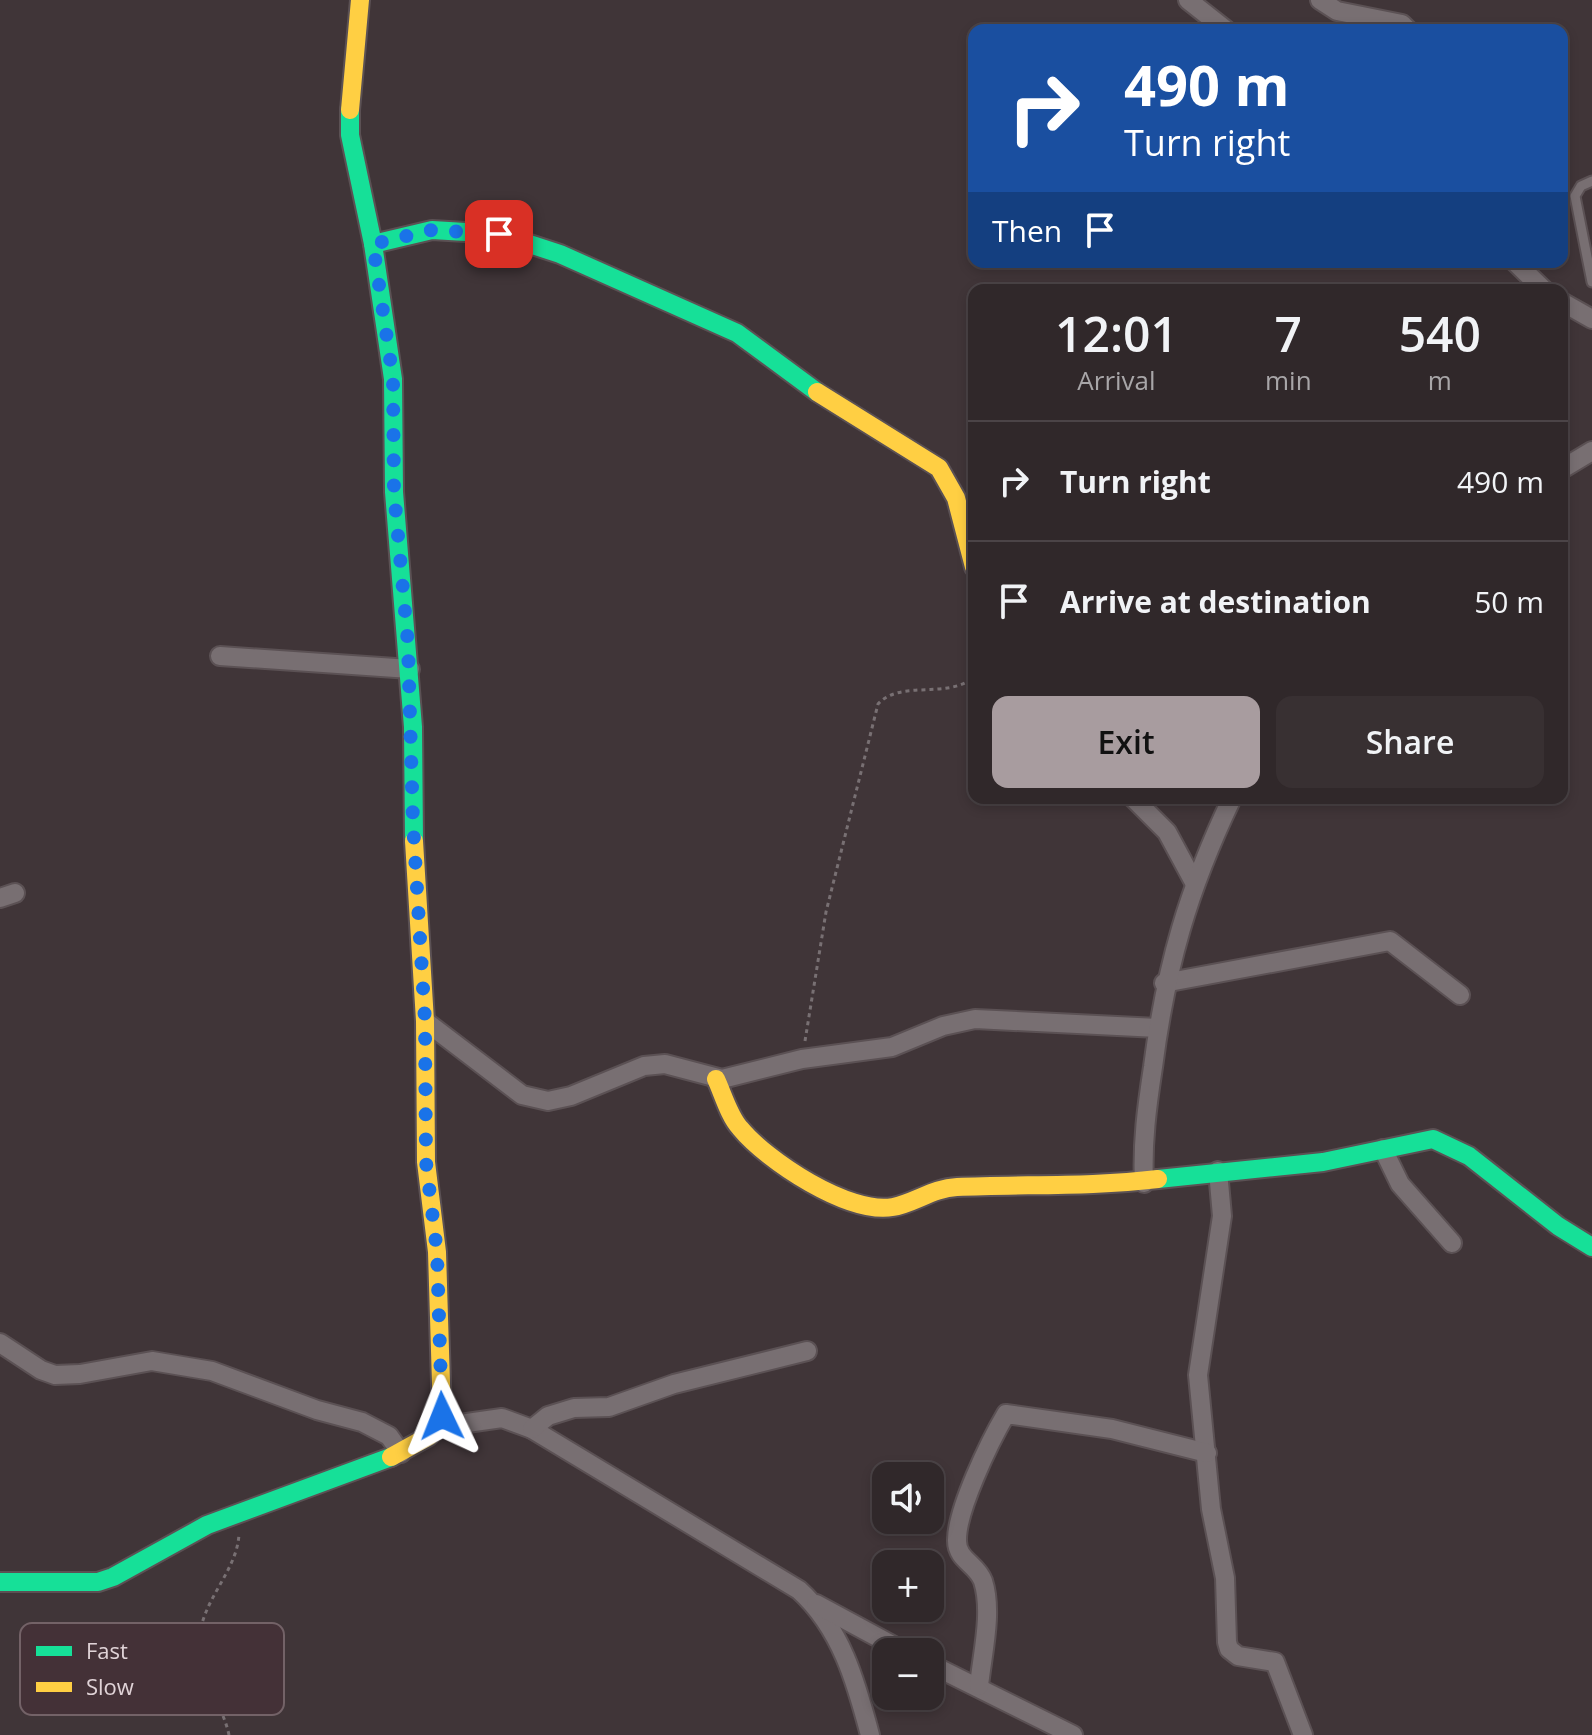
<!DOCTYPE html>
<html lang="en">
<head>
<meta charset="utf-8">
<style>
	:root { --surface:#30282a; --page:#383032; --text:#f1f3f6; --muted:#a8a6a8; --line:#4b4447; --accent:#a89c9f }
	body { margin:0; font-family:"Open Sans",sans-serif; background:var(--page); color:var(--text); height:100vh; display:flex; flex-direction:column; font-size:30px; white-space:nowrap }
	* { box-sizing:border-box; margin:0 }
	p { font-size:26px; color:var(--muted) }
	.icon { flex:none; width:44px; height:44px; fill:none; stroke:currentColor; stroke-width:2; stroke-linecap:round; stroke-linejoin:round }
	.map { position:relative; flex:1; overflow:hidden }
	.details { position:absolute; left:968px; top:284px; width:600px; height:520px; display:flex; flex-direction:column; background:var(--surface); border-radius:16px; box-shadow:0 4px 12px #0003,0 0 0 2px var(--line) }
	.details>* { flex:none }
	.banner { position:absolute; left:968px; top:24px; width:600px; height:244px; border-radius:16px; box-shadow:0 4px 12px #0003,0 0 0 2px var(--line); background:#1a4fa0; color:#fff; overflow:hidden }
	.fabs { position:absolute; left:872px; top:1462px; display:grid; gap:16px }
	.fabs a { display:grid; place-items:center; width:72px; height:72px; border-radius:16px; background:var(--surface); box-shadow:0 4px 12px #0003,0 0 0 2px var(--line); font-size:40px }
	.pin { position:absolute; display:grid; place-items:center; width:68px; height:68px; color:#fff; margin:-34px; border-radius:16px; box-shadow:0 4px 12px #0006 }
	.me { position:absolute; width:88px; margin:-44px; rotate:358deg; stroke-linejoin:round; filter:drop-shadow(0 0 6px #0008) }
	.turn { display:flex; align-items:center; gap:28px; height:168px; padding:0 24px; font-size:36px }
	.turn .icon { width:104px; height:104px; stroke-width:2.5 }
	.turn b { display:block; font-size:56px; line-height:68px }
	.then { display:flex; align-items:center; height:76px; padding:0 24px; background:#0003; gap:16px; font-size:30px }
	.eta { display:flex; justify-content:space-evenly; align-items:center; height:136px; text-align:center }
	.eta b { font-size:48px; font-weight:600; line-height:56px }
	.cta { display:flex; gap:16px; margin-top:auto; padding:16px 24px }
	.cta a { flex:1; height:92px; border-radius:16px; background:var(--accent); color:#111; font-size:32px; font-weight:600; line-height:92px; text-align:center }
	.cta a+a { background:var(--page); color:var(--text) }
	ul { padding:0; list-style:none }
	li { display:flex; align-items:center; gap:24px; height:120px; padding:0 24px; border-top:2px solid var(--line) }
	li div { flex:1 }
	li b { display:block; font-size:30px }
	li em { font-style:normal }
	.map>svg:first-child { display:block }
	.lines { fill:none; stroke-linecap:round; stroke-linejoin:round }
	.lane-casing { stroke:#5b5154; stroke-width:13 }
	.street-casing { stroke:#5b5154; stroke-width:22 }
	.fast-casing { stroke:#5b5154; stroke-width:22 }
	.slow-casing { stroke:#5b5154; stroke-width:22 }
	.path { stroke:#787073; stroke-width:3; stroke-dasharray:4 4; stroke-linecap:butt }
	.lane { stroke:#786f72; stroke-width:9 }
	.street { stroke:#786f72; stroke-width:18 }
	.fast { stroke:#16e098; stroke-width:18 }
	.slow { stroke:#ffcf43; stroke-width:18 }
	.route { stroke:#1a73e8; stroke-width:14; stroke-dasharray:0 25.2 }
	.key { fill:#443137; stroke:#736267; stroke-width:2 }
	.key-label { font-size:22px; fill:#e0d3d7 }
</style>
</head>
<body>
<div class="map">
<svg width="1592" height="1735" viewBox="0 0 1592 1735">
	<rect width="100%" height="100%" fill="#403538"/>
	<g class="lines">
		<g class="lane-casing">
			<polyline id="lane" points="1592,181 1581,186 1575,196 1592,282"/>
		</g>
		<g class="street-casing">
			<g id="street">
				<polyline points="1188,0 1226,30"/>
				<polyline points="1320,0 1337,11 1402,24 1408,30"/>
				<polyline points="1515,262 1544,290"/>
				<polyline points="1562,302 1592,319"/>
				<polyline points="1562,469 1592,451"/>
				<polyline points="220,656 410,669"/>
				<polyline points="1133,798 1167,832 1195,884"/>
				<polyline points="0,898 15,893"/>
				<polyline points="1164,983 1390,941 1460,995"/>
				<polyline points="425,1021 522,1095 548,1101 571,1096 644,1066 665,1064 722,1079 802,1059 892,1047 943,1026 975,1019 1158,1028"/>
				<polyline points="1383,1149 1400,1184 1452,1243"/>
				<polyline points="1218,1171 1222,1216 1198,1375 1211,1509 1225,1578 1227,1642 1229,1649 1238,1656 1275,1662 1303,1735"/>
				<path d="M1144,1183C1142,1143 1147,1106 1153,1067C1166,966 1188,890 1232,798"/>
				<polyline points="0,1343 41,1370 55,1375 80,1374 152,1361 212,1371 317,1410 362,1422 389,1436 401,1453"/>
				<path d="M439,1427L502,1418L532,1429L799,1590C841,1628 856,1682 870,1735"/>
				<polyline points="532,1429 548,1416 574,1408 609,1407 674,1384 807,1351"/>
				<polyline points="816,1604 905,1652"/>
				<polyline points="930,1664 1073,1735"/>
				<path d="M979,1686C982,1655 993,1612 983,1581C977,1564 957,1560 957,1541C956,1511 990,1441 1006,1414L1112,1429L1207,1453"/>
			</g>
		</g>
		<g class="fast-casing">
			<g id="fast">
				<polyline points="350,110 350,135 373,244 393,379 394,492 413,727 414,841"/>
				<polyline points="373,244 432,230 499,234 560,254 737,333 817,392"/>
				<polyline points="1158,1179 1323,1162 1433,1139 1469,1156 1558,1226 1592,1247"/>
				<polyline points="0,1582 98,1582 113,1577 207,1525 391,1457"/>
			</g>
		</g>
		<g class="slow-casing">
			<g id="slow">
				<polyline points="350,110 360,0"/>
				<polyline points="817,392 939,468 956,498 974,567"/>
				<path d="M716,1079C723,1094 729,1116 740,1128C767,1161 849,1215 893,1207C915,1203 933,1188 957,1187C1024,1184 1091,1187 1158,1179"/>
				<polyline points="391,1457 429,1436 442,1416 437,1252 426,1162 425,1021 414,841"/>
			</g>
		</g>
		<g class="path">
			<path d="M805,1041L826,912L878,704C901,679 947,700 974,677"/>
			<path d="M229,1735C223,1705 200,1681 199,1648C197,1603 237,1574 239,1534"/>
		</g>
		<use href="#lane" class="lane"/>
		<use href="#street" class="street"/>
		<use href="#fast" class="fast"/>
		<use href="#slow" class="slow"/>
	</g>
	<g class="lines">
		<polyline class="route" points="442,1416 437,1252 426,1162 425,1021 413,823 408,644 394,492 393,379 373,244 432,230 499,234"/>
	</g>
	<rect x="20" y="1623" width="264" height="92" rx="12" class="key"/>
	<rect x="36" y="1646" width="36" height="10" fill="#16e098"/>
	<rect x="36" y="1682" width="36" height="10" fill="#ffcf43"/>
	<g class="key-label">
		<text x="86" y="1659">Fast</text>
		<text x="86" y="1695">Slow</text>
	</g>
</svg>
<div class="fabs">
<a><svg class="icon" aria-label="sound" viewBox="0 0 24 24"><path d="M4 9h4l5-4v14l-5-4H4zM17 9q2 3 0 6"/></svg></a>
<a>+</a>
<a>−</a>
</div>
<div class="pin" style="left:499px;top:234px;background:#d93025"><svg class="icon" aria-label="arrive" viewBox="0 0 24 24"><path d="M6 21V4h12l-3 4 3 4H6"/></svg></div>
<svg class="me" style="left:442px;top:1416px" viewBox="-20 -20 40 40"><path d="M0-17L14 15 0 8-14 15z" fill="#1a73e8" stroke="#fff" stroke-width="4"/></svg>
<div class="banner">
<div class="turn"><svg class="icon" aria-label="right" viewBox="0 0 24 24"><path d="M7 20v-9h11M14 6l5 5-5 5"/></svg><div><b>490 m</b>Turn right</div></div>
<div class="then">Then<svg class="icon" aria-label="arrive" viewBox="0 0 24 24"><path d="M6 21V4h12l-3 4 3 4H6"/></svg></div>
</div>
<section class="details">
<div class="eta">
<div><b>12:01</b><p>Arrival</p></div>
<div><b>7</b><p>min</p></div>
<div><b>540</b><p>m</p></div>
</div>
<ul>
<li><svg class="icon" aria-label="right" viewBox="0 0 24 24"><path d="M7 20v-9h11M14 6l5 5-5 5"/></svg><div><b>Turn right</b></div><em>490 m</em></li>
<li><svg class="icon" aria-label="arrive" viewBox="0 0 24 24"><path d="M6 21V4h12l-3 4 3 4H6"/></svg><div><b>Arrive at destination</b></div><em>50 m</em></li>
</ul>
<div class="cta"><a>Exit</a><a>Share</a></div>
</section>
</div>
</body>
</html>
